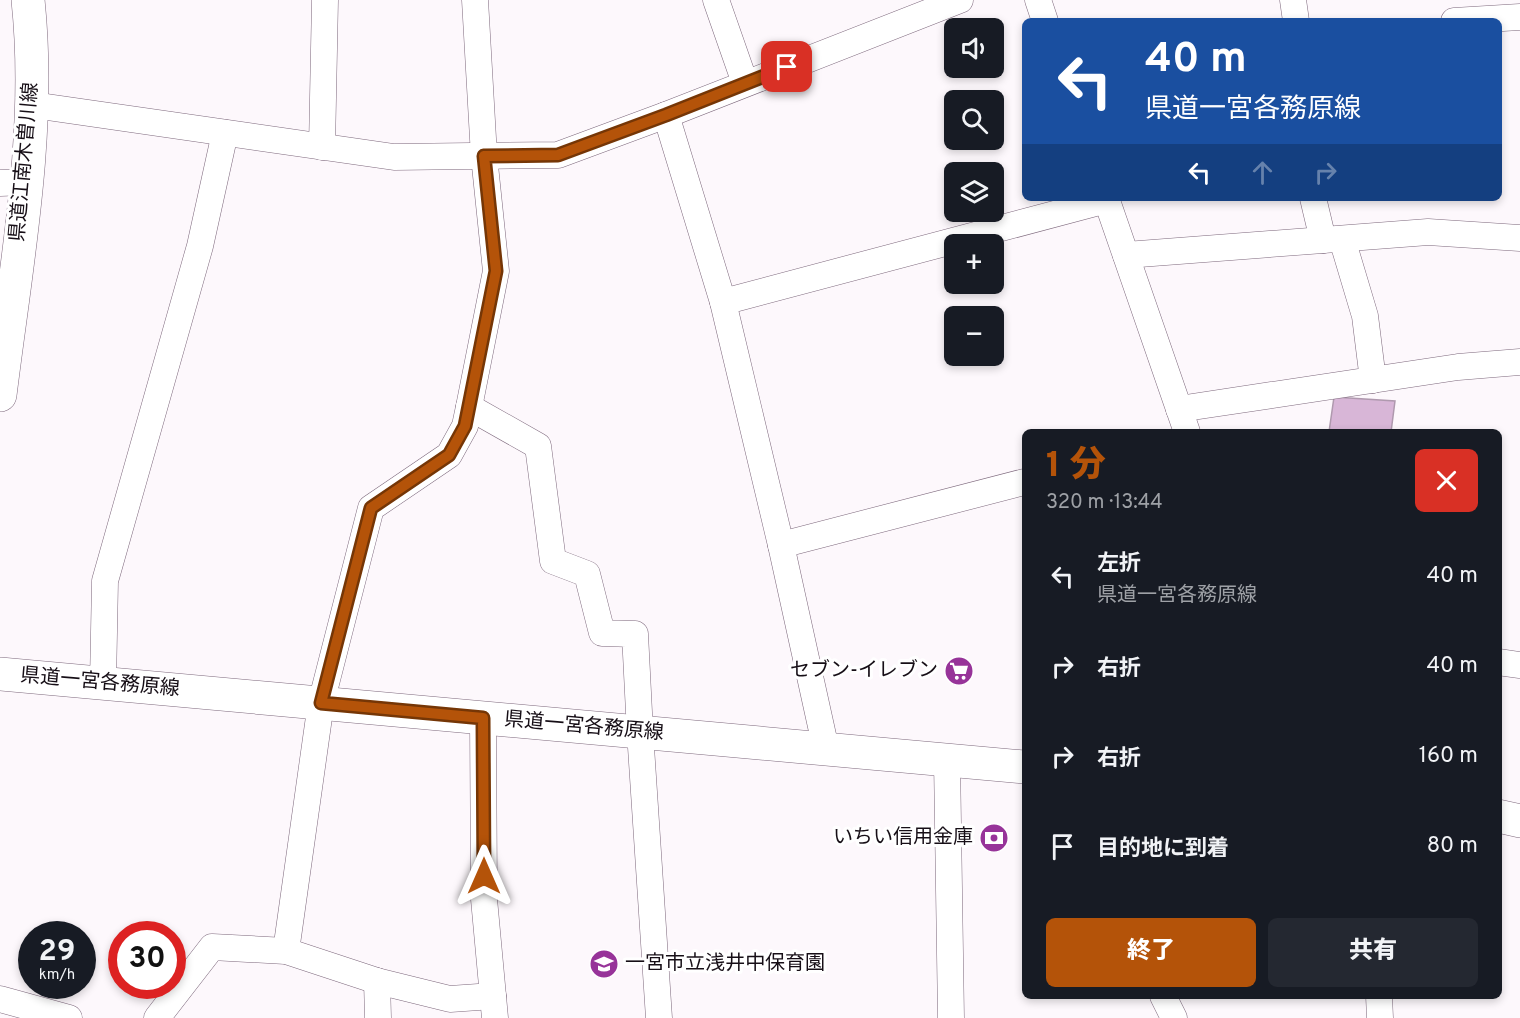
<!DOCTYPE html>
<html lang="ja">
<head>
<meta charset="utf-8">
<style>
	:root { --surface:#171b24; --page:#242831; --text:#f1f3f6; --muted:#9ea1a6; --accent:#b45309 }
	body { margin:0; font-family:Overpass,"Noto Sans JP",sans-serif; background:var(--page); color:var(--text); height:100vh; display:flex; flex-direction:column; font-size:22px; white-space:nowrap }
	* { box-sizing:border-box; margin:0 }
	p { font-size:20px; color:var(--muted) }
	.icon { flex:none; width:33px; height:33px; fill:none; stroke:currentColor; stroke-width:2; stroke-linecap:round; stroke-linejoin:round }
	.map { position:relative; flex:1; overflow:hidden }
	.drawer { position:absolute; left:1022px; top:429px; width:480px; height:570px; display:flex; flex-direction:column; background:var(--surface); border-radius:9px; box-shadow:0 3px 9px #0003 }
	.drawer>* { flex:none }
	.hud { position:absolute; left:1022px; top:18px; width:480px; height:183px; border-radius:9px; box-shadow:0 3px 9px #0003; background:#1a4fa0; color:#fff; overflow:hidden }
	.tools { position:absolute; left:944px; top:18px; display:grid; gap:12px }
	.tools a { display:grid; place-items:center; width:60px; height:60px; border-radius:9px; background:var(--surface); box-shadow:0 3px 9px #0003; font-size:30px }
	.speed { position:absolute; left:18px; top:921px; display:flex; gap:12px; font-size:30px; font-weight:700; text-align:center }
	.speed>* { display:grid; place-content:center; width:78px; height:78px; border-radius:50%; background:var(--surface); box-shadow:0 3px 9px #0003; line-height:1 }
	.speed small { font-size:15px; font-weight:400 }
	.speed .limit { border:9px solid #d22; background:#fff; color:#111 }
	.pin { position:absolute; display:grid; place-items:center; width:51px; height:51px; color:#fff; margin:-26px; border-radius:12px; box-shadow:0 3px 9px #0006 }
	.me { position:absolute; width:66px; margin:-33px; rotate:0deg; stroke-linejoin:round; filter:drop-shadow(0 0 4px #0008) }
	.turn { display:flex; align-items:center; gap:21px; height:126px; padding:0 24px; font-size:27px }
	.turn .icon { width:78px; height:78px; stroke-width:2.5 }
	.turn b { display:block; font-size:42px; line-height:51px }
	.lanes { display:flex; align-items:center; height:57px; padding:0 24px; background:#0003; justify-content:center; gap:30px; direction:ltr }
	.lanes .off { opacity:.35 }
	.round { display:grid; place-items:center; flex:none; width:63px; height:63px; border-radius:9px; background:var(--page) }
	.head { display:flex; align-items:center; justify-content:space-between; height:102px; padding:0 24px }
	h1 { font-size:36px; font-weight:800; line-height:45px; color:var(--accent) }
	.action { display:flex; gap:12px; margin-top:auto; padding:12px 24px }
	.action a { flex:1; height:69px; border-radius:9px; background:var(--accent); color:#fff; font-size:24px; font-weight:800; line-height:69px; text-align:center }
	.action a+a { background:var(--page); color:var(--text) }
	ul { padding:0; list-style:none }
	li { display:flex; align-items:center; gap:18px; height:90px; padding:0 24px }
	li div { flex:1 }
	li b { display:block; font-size:22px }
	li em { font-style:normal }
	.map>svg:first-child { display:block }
	.building { fill:#d8b6d7; stroke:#af99ae; stroke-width:1.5 }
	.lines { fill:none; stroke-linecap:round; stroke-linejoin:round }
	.minor-casing { stroke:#7e697d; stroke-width:27 }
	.secondary-casing { stroke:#7e697d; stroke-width:34 }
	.minor { stroke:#fff; stroke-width:26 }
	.secondary { stroke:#fff; stroke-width:33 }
	.route-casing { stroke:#753606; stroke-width:15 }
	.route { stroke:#b45309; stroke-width:10 }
	.labels { text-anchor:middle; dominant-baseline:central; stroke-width:6; stroke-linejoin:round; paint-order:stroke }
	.street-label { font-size:20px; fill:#160e16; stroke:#fff }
	.poi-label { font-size:20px; fill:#160e16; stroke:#fff; text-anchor:end }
</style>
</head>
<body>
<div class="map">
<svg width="1520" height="1018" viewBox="0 0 1520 1018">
	<rect width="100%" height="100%" fill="#fdf8fc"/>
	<polygon class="building" points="1334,397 1395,401 1391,432 1329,432"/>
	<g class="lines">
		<g class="minor-casing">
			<g id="minor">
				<polyline points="716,0 745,83"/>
				<polyline points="1038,0 1045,21"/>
				<polyline points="1293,0 1296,21"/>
				<polyline points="1454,21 1520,17"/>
				<polyline points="33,105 394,157 558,155 666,115 960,0"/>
				<polyline points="666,115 723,302 781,545 826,749"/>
				<polyline points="322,147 325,0"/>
				<polyline points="0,183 26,182"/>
				<polyline points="1106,198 1187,432"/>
				<polyline points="1313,198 1323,240"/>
				<polyline points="1342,239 1365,316 1373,380"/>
				<polyline points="1126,255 1428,232 1520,238"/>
				<polyline points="723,302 1107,200"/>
				<polyline points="469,407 538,446 553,561 587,574 602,633 635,634 640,732 659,1018"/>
				<polyline points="1179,409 1458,367 1520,362"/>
				<polyline points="781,545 1024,482"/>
				<polyline points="1498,662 1520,665"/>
				<polyline points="103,683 105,581 200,246 225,133"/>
				<polyline points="483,718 484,899 495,1018"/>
				<polyline points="947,760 951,1018"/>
				<polyline points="286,951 321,703 371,508 449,455 465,426 469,407 496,271 484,156 475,0"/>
				<polyline points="377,981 378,1018"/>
				<polyline points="1163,996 1174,1018"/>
				<polyline points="1379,996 1380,1018"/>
				<polyline points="0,999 69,1018"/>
				<polyline points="157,1018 212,947 286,951 377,981 450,999 493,996"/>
			</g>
		</g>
		<g class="secondary-casing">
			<g id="secondary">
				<path d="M0,395C16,265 42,131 28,0"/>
				<polyline points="0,674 1024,767"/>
				<polyline points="1498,816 1520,821"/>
			</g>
		</g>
		<use href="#minor" class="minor"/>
		<use href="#secondary" class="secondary"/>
	</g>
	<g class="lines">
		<g class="route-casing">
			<polyline id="route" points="484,876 483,718 321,703 371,508 449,455 465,426 496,271 484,156 558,155 666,115 787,67"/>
		</g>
		<use href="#route" class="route"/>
	</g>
	<defs>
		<g id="supermarket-disc" transform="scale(1.5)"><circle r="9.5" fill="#973399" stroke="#fff"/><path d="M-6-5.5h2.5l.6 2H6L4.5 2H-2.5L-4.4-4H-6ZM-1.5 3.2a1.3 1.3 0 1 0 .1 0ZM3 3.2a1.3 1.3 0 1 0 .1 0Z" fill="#fff"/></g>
		<g id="bank-disc" transform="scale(1.5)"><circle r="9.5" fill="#973399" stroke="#fff"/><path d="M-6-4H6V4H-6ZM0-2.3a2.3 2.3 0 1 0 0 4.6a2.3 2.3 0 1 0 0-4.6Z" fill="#fff"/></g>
		<g id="school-disc" transform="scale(1.5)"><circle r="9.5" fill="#973399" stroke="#fff"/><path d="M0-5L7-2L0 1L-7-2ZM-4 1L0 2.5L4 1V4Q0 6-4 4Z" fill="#fff"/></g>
	</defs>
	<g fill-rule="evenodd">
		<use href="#supermarket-disc" x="959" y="671"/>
		<use href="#bank-disc" x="994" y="838"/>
		<use href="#school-disc" x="604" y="964"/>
	</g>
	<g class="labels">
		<g class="street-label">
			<text transform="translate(25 162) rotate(-85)">県道江南木曽川線</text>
			<text transform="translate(100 683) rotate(5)">県道一宮各務原線</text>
			<text transform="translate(584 727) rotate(5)">県道一宮各務原線</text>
		</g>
		<g class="poi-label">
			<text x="938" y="671">セブン-イレブン</text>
			<text x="973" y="838">いちい信用金庫</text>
			<text x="625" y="964" text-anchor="start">一宮市立浅井中保育園</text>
		</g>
	</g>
</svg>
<div class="tools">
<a><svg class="icon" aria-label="sound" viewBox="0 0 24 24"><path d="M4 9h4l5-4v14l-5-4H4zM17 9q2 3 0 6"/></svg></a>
<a><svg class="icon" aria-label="search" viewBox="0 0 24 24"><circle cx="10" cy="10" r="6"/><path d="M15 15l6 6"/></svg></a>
<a><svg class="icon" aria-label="layers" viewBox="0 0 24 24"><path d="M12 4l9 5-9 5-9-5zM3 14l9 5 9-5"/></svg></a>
<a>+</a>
<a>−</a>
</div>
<div class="speed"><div>29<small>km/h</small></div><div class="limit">30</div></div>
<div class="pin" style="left:787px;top:67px;background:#d93025"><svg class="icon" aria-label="arrive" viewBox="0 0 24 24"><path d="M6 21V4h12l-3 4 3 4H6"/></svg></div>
<svg class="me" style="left:484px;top:876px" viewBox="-20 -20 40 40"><path d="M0-17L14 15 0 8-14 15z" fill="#b45309" stroke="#fff" stroke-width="4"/></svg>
<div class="hud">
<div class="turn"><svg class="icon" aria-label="left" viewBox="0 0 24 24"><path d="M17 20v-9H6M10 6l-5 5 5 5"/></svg><div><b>40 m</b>県道一宮各務原線</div></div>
<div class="lanes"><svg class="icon" aria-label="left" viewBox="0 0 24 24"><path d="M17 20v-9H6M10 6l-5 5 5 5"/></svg><svg class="icon off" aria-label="ahead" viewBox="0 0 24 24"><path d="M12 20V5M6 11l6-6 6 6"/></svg><svg class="icon off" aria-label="right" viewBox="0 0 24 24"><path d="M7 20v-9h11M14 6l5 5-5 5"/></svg></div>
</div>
<section class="drawer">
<div class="head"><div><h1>1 分</h1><p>320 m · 13:44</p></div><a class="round" style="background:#d93025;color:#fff"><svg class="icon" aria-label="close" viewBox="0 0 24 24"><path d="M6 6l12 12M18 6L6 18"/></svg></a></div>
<ul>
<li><svg class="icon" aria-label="left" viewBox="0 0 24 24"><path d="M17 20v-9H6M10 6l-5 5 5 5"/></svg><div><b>左折</b><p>県道一宮各務原線</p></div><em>40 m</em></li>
<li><svg class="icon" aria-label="right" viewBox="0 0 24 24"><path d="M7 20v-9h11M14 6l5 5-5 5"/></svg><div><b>右折</b></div><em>40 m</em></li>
<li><svg class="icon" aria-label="right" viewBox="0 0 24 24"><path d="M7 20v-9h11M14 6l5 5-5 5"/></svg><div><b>右折</b></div><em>160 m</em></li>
<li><svg class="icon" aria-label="arrive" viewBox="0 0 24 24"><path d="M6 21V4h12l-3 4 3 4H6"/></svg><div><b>目的地に到着</b></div><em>80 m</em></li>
</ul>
<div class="action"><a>終了</a><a>共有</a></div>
</section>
</div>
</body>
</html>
